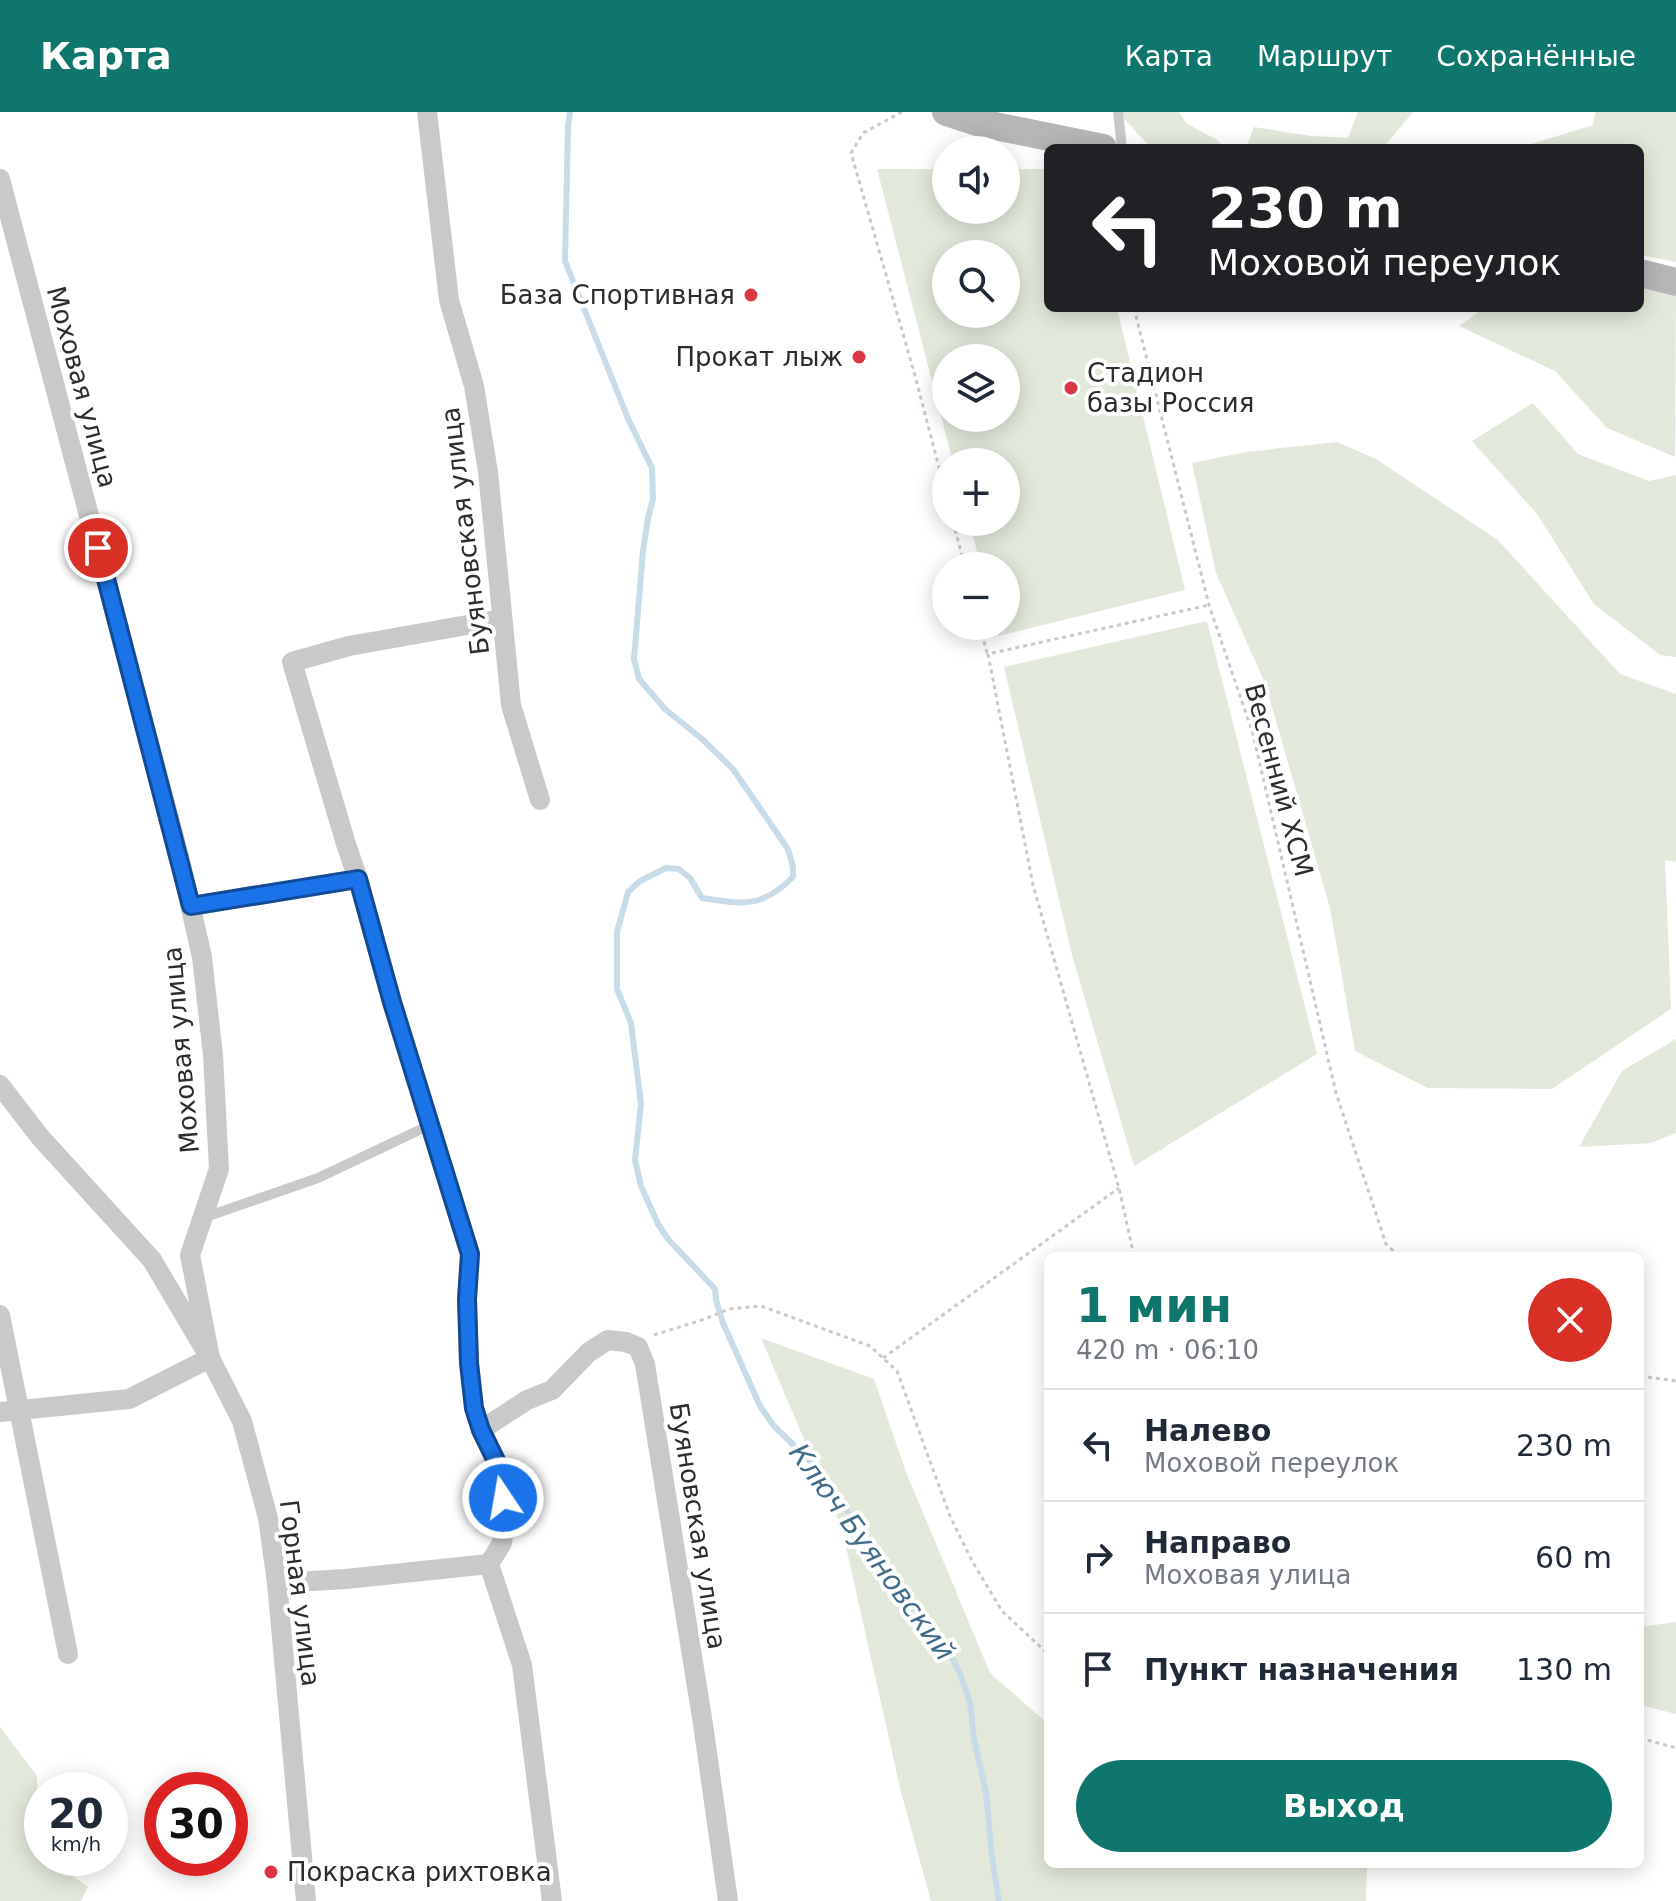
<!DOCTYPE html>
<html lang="ru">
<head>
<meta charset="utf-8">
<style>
	:root { --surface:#fff; --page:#f6f6f7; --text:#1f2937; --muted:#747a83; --line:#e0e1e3; --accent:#0f766e }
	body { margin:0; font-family:"DejaVu Sans",sans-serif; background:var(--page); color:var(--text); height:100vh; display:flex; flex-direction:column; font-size:30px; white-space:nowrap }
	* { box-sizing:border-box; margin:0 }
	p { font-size:26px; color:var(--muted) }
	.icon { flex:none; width:44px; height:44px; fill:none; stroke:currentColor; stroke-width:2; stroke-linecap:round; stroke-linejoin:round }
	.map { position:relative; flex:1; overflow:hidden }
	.panel { position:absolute; left:1044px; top:1140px; width:600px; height:616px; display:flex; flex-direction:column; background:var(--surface); border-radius:12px; box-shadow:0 4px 20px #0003 }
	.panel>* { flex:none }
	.guide { position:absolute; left:1044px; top:32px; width:600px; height:168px; border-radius:12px; box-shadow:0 4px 20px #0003; background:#202124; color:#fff; overflow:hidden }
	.controls { position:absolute; left:932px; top:24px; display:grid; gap:16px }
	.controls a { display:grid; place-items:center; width:88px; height:88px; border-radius:50%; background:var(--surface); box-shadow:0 4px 20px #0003; font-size:40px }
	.speed { position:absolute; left:24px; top:1660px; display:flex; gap:16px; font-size:40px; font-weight:700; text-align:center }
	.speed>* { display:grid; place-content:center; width:104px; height:104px; border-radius:50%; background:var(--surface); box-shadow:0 4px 20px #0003; line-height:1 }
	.speed small { font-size:20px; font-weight:400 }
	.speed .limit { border:12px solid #d22; background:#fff; color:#111 }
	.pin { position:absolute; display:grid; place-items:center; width:68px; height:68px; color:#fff; margin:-34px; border:4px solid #fff; border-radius:50%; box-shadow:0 2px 8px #0007 }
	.me { position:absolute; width:88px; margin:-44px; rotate:348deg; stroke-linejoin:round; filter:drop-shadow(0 0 6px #0008) }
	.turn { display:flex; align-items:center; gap:28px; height:168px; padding:0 32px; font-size:36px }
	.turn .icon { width:104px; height:104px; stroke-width:2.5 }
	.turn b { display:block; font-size:56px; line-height:68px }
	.round { display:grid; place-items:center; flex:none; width:84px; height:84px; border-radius:42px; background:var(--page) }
	.headline { display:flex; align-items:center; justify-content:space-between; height:136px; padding:0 32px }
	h1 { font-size:48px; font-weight:700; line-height:60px; color:var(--accent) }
	.cta { display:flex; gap:16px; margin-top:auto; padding:16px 32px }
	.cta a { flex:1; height:92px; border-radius:48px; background:var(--accent); color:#fff; font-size:32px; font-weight:700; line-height:92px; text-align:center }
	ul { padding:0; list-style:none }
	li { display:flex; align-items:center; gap:24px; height:112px; padding:0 32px; border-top:2px solid var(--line) }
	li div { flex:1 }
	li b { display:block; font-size:30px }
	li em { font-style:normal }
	header { display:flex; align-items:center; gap:48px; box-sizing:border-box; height:112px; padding:0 40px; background:var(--accent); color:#fff }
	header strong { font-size:38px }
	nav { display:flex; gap:44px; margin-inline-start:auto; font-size:28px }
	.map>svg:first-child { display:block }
	.green { fill:#e2e9da; fill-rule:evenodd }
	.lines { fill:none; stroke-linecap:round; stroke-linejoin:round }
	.stream { stroke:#c7dbe8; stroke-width:6 }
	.path { stroke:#c9c9c9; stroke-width:3; stroke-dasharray:4 4; stroke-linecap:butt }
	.lane { stroke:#c9c9c9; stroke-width:10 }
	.street { stroke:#c9c9c9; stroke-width:20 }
	.secondary { stroke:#b6b6b6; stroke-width:28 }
	.route-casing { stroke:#114b97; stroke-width:20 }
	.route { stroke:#1a73e8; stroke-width:14 }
	.poi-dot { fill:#db3743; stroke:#fff; stroke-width:3 }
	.labels { text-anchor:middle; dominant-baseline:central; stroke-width:8; stroke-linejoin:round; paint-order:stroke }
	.poi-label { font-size:26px; fill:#2c2c2c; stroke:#fff; text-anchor:end }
	.street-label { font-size:26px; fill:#2c2c2c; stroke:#fff }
	.water-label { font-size:28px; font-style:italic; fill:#3f6d89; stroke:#fff }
</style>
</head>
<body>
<header>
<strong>Карта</strong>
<nav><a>Карта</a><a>Маршрут</a><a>Сохранённые</a></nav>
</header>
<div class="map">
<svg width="1676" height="1789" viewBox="0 0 1676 1789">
	<rect width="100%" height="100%" fill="#fff"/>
	<g class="green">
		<polygon points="1118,0 1179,0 1186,11 1219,29 1222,36 1151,36"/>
		<polygon points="1358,0 1413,0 1383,36 1246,36 1254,15 1311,24 1348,26"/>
		<polygon points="1595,0 1676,0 1676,150 1640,143 1640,36 1518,36 1593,13"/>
		<path d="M877,57H946V98H1006V57H1048V196H1117L1185,478L999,524L996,514H1006V454H981L969,410H1006V350H953ZM946,142H1006V202H946ZM946,246H1006V306H946Z"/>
		<polygon points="1640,173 1676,182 1675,345 1607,316 1555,259 1459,214 1484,196 1640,196"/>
		<polygon points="1533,291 1578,342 1649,369 1676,363 1676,545 1660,543 1594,492 1537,402 1472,329"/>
		<polygon points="1337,330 1376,347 1498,428 1620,562 1676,582 1676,750 1665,748 1671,897 1552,977 1428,976 1355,939 1330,796 1265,571 1216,461 1192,351 1246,340"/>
		<polygon points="1207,509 1317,942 1134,1054 1072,843 1004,555"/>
		<polygon points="1676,927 1676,1021 1651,1031 1579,1035 1622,959"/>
		<polygon points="761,1226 874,1267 906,1360 990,1561 1048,1612 1048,1752 1367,1752 1366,1789 931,1789 901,1680 842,1417"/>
		<polygon points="1676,1510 1676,1602 1640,1593 1640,1515"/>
		<polygon points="0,1615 37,1664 39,1741 42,1743 42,1746 47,1746 88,1775 81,1789 0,1789"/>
	</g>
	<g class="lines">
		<path class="stream" d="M570,0L568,14L565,149L629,309L652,356L653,387L648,406L643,439L634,547L639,567L665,597L702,627L733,657L788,737L793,755V765C761,797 743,792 702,786L690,766L679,757L666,756L640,769L628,780L617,820V877L631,911L641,992L635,1048L641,1074L658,1112L668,1127L715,1177L716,1188L723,1211L760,1294L774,1314L820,1359L902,1480L948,1539L959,1559L970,1590L974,1627L986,1680L992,1746L999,1789"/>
		<g class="path">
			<polyline points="902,0 863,21 851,41 914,260 946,382"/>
			<polyline points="1134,196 1209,493 1253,622 1336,981 1386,1132 1399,1144"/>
			<polyline points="953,410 965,454"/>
			<polyline points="980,514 987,541"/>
			<polyline points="1134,1144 1119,1076 1033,773 988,542 1209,493"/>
			<polyline points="654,1223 705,1207 729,1197 761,1194 870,1234 897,1259 950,1404 972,1449 1002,1499 1048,1542"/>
			<polyline points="883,1246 1119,1076"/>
			<polyline points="1640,1264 1676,1269"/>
			<polyline points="1640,1626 1676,1636"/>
		</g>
		<g class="lane">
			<polyline points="1118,0 1122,36"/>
			<polyline points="203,1106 318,1066 430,1013"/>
		</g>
		<g class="street">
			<polyline points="427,0 449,188 474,274 488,360 511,593 540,688"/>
			<polyline points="0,67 179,744 202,845 213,943 219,1057 190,1143 210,1246 129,1287 0,1300"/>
			<polyline points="191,794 358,767"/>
			<polyline points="0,973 40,1025 152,1148 210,1246 242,1309 268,1406 277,1471 306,1789"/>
			<polyline points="0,1203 68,1542"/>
			<polyline points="481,1318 527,1288 552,1278 589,1240 608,1228 626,1230 638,1235 645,1252 703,1612 728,1789"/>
			<polyline points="489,1452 502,1431 505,1407 502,1361 481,1318 474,1296 469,1251 467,1187 470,1142 392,890 358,767 346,732 292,550 349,534 501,507"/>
			<polyline points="277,1471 346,1467 489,1452 522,1553 552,1789"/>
		</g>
		<g class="secondary">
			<polyline points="946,0 980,11 1103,36"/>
			<polyline points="1640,161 1676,170"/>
		</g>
	</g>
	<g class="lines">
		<g class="route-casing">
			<polyline id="route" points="98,436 191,794 358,767 392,890 470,1142 467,1187 469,1251 474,1296 481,1318 502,1361 503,1386"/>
		</g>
		<use href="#route" class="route"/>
	</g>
	<g class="poi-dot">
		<circle cx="751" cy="183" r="8"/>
		<circle cx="859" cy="245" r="8"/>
		<circle cx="1071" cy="276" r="8"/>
		<circle cx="271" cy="1760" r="8"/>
	</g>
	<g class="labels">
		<g class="poi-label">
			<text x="735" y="183">База Спортивная</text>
			<text x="843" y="245">Прокат лыж</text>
			<text x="1087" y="261" text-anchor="start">Стадион<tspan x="1087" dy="30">базы Россия</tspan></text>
			<text x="287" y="1760" text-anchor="start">Покраска рихтовка</text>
		</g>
		<g class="street-label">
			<text transform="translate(82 275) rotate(75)">Моховая улица</text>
			<text transform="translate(465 419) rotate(-97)">Буяновская улица</text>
			<text transform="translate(1279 668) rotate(75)">Весенний ХСМ</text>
			<text transform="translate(181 938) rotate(-95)">Моховая улица</text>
			<text transform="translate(698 1414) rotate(81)">Буяновская улица</text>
			<text transform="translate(300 1481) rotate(83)">Горная улица</text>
		</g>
		<g class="water-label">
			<text transform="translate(872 1440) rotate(54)">Ключ Буяновский</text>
		</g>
	</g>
</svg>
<div class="controls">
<a><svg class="icon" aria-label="sound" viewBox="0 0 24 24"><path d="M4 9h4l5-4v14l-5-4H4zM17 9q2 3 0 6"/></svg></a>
<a><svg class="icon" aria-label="search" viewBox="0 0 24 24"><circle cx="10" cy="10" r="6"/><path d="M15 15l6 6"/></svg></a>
<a><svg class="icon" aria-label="layers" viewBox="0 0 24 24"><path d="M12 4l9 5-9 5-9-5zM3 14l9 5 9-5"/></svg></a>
<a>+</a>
<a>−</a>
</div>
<div class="speed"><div>20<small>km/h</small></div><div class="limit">30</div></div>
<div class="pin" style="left:98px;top:436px;background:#d93025"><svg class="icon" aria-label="arrive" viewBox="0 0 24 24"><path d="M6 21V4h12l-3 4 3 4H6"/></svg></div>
<svg class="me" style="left:503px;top:1386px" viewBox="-20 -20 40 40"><circle r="17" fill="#1a73e8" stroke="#fff" stroke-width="3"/><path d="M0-11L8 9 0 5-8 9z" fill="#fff"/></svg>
<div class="guide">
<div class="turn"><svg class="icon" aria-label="left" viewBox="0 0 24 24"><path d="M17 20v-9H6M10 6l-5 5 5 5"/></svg><div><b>230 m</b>Моховой переулок</div></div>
</div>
<section class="panel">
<div class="headline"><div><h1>1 мин</h1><p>420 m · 06:10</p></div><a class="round" style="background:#d93025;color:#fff"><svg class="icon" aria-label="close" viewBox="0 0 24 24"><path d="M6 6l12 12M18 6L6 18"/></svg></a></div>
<ul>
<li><svg class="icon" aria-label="left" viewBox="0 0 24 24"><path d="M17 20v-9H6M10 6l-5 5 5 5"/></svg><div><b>Налево</b><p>Моховой переулок</p></div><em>230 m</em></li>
<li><svg class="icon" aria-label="right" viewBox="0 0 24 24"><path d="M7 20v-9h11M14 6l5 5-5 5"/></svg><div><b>Направо</b><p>Моховая улица</p></div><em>60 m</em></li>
<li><svg class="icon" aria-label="arrive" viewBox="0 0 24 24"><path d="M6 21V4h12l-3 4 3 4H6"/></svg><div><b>Пункт назначения</b></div><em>130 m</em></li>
</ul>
<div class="cta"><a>Выход</a></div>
</section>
</div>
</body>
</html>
